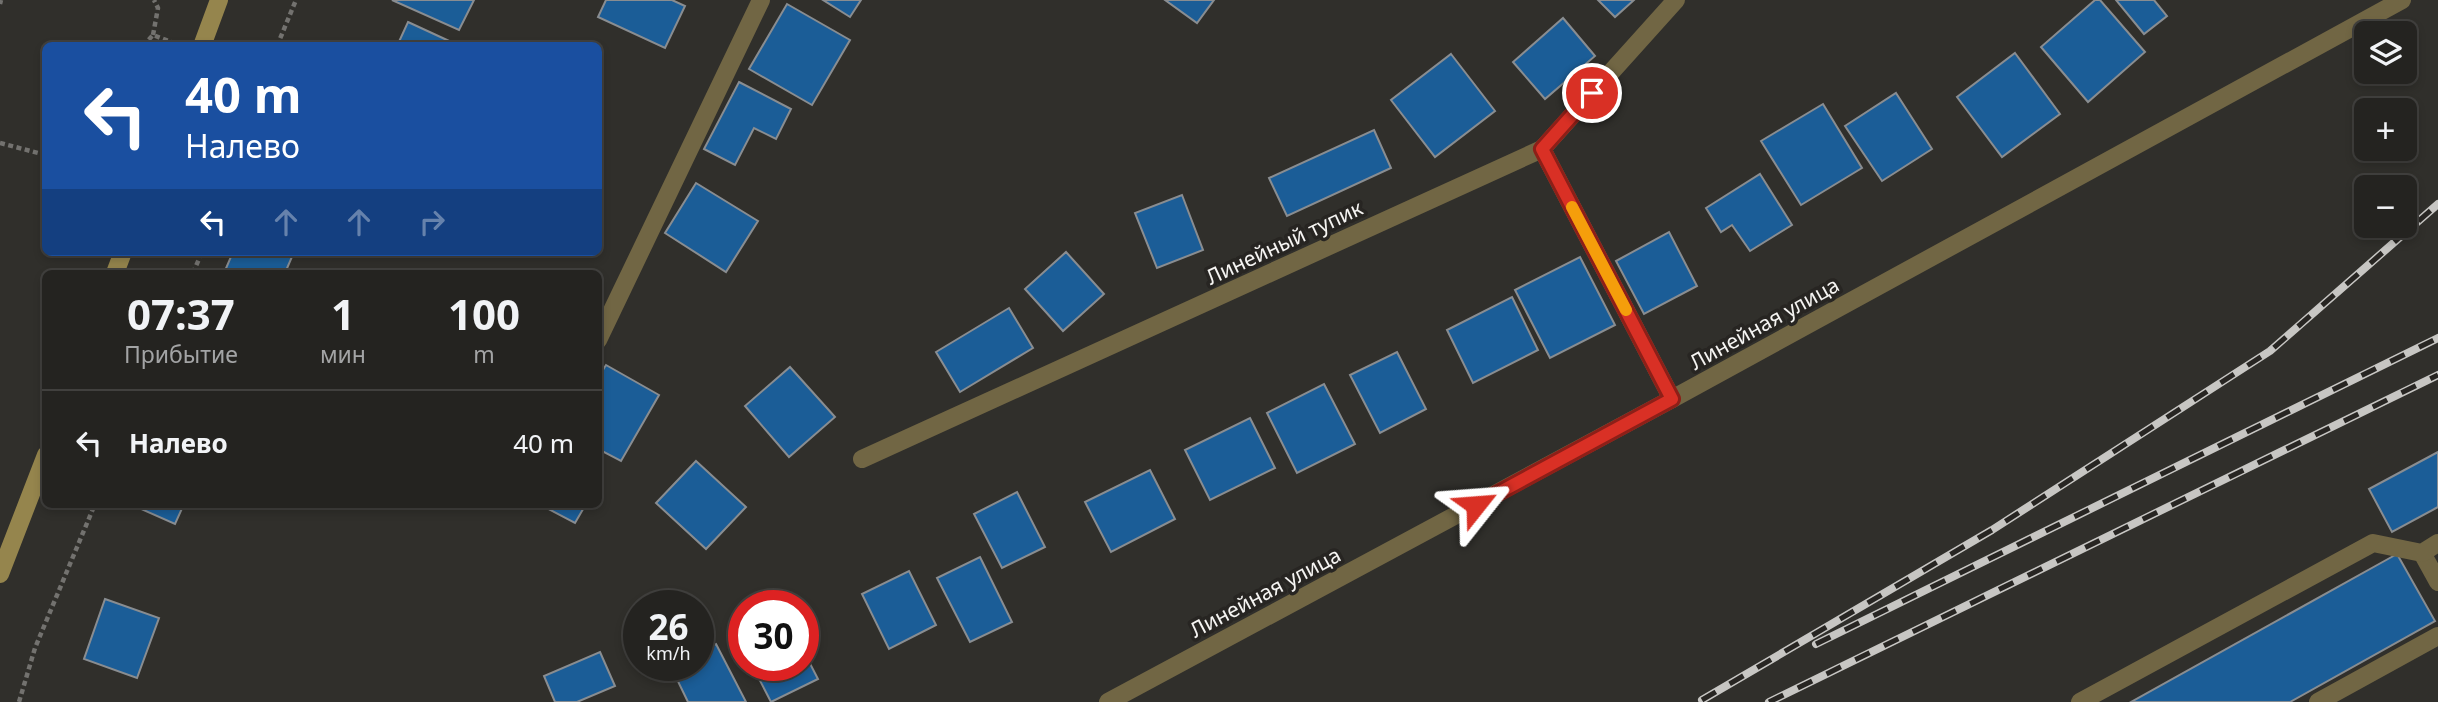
<!DOCTYPE html>
<html lang="ru">
<head>
<meta charset="utf-8">
<style>
	:root { --surface:#242320; --page:#302f2d; --text:#f1f3f6; --muted:#a3a4a5; --line:#41403e }
	body { margin:0; font-family:"Noto Sans",sans-serif; background:var(--page); color:var(--text); height:100vh; display:flex; flex-direction:column; font-size:26px; white-space:nowrap }
	* { box-sizing:border-box; margin:0 }
	p { font-size:23px; color:var(--muted) }
	.icon { flex:none; width:38px; height:38px; fill:none; stroke:currentColor; stroke-width:2; stroke-linecap:round; stroke-linejoin:round }
	.map { position:relative; flex:1; overflow:hidden }
	.details { position:absolute; left:42px; top:270px; width:560px; height:238px; display:flex; flex-direction:column; background:var(--surface); border-radius:10px; box-shadow:0 4px 10px #0003,0 0 0 2px var(--line) }
	.details>* { flex:none }
	.top-card { position:absolute; left:42px; top:42px; width:560px; height:214px; border-radius:10px; box-shadow:0 4px 10px #0003,0 0 0 2px var(--line); background:#1a4fa0; color:#fff; overflow:hidden }
	.buttons { position:absolute; left:2354px; top:21px; display:grid; gap:14px }
	.buttons a { display:grid; place-items:center; width:63px; height:63px; border-radius:10px; background:var(--surface); box-shadow:0 4px 10px #0003,0 0 0 2px var(--line); font-size:35px }
	.speed { position:absolute; left:623px; top:590px; display:flex; gap:14px; font-size:35px; font-weight:700; text-align:center }
	.speed>* { display:grid; place-content:center; width:91px; height:91px; border-radius:50%; background:var(--surface); box-shadow:0 4px 10px #0003,0 0 0 2px var(--line); line-height:1 }
	.speed small { font-size:18px; font-weight:400 }
	.speed .limit { border:10px solid #d22; background:#fff; color:#111 }
	.pin { position:absolute; display:grid; place-items:center; width:60px; height:60px; color:#fff; margin:-30px; border:4px solid #fff; border-radius:50%; box-shadow:0 2px 7px #0007 }
	.me { position:absolute; width:77px; margin:-38px; rotate:62deg; stroke-linejoin:round; filter:drop-shadow(0 0 5px #0008) }
	.turn { display:flex; align-items:center; gap:24px; height:147px; padding:0 28px; font-size:32px }
	.turn .icon { width:91px; height:91px; stroke-width:2.5 }
	.turn b { display:block; font-size:49px; line-height:60px }
	.lanes { display:flex; align-items:center; height:66px; padding:0 28px; background:#0003; justify-content:center; gap:35px; direction:ltr }
	.lanes .off { opacity:.35 }
	.eta { display:flex; justify-content:space-evenly; align-items:center; height:119px; text-align:center }
	.eta b { font-size:42px; font-weight:700; line-height:49px }
	ul { padding:0; list-style:none }
	li { display:flex; align-items:center; gap:21px; height:105px; padding:0 28px; border-top:2px solid var(--line) }
	li div { flex:1 }
	li b { display:block; font-size:26px }
	li em { font-style:normal }
	.map>svg:first-child { display:block }
	.building { fill:#1b5d97; stroke:#898d91; stroke-width:2 }
	.lines { fill:none; stroke-linecap:round; stroke-linejoin:round }
	.path { stroke:#73726f; stroke-width:4.5; stroke-dasharray:5 3.5; stroke-linecap:butt }
	.lane { stroke:#716644; stroke-width:18 }
	.street { stroke:#716644; stroke-width:18 }
	.secondary { stroke:#95854d; stroke-width:18 }
	.rail-casing { stroke:#c7c6c3; stroke-width:8 }
	.rail { stroke:#272522; stroke-width:5; stroke-dasharray:16; stroke-linecap:butt }
	.route-casing { stroke:#8d1f18; stroke-width:18 }
	.route { stroke:#d93025; stroke-width:12 }
	.slow { stroke:#f59e0b; stroke-width:12 }
	.labels { text-anchor:middle; dominant-baseline:central; stroke-width:7; stroke-linejoin:round; paint-order:stroke }
	.street-label { font-size:21px; fill:#f5f4f2; stroke:#272522 }
</style>
</head>
<body>
<div class="map">
<svg width="2438" height="702" viewBox="0 0 2438 702">
	<rect width="100%" height="100%" fill="#302f2b"/>
	<g class="building">
		<polygon points="392,0 474,0 459,30"/>
		<polygon points="606,0 672,0 685,6 665,48 598,17"/>
		<polygon points="823,0 861,0 850,17"/>
		<polygon points="1165,0 1214,0 1197,23"/>
		<polygon points="1598,0 1634,0 1615,17"/>
		<polygon points="2095,0 2100,0 2145,52 2088,102 2041,47"/>
		<polygon points="2116,0 2154,0 2167,16 2144,34"/>
		<polygon points="787,4 850,40 812,105 749,69"/>
		<polygon points="1563,18 1595,56 1545,99 1513,62"/>
		<polygon points="408,22 460,46 397,46"/>
		<polygon points="2015,53 2060,114 2002,157 1957,97"/>
		<polygon points="1451,54 1495,111 1435,157 1391,100"/>
		<polygon points="739,82 791,109 776,139 754,128 735,165 704,149"/>
		<polygon points="1896,93 1932,149 1882,181 1845,126"/>
		<polygon points="1823,104 1862,168 1801,205 1761,141"/>
		<polygon points="1374,130 1391,168 1287,216 1269,178"/>
		<polygon points="1760,174 1792,225 1750,251 1732,225 1721,232 1706,208"/>
		<polygon points="696,183 758,221 726,272 665,233"/>
		<polygon points="1182,195 1203,250 1157,268 1135,213"/>
		<polygon points="1669,232 1697,286 1644,314 1616,261"/>
		<polygon points="233,252 294,252 285,273 224,273"/>
		<polygon points="1066,252 1104,294 1063,331 1025,289"/>
		<polygon points="1580,257 1615,325 1550,358 1515,290"/>
		<polygon points="1512,297 1538,350 1473,383 1447,330"/>
		<polygon points="1009,308 1033,348 960,392 936,352"/>
		<polygon points="1397,352 1426,409 1380,433 1350,375"/>
		<polygon points="606,365 659,395 621,461 598,449 598,378"/>
		<polygon points="790,367 835,417 789,457 745,406"/>
		<polygon points="1324,384 1355,444 1297,473 1267,413"/>
		<polygon points="1250,418 1275,468 1210,500 1185,450"/>
		<polygon points="2438,452 2438,507 2392,532 2369,489"/>
		<polygon points="696,461 746,507 706,549 656,503"/>
		<polygon points="1150,470 1175,519 1111,552 1085,502"/>
		<polygon points="1017,492 1045,547 1002,568 974,514"/>
		<polygon points="130,504 184,504 175,524"/>
		<polygon points="539,504 586,504 575,523"/>
		<polygon points="2397,554 2435,621 2290,702 2131,702"/>
		<polygon points="980,557 1012,622 970,642 937,578"/>
		<polygon points="909,571 936,625 889,649 862,594"/>
		<polygon points="105,599 159,618 137,678 84,659"/>
		<polygon points="744,631 744,649 736,635"/>
		<polygon points="716,644 746,702 688,702 671,667 698,665 698,653"/>
		<polygon points="803,650 818,679 771,702 752,665 803,665"/>
		<polygon points="600,652 615,686 577,702 555,702 544,676"/>
	</g>
	<g class="lines">
		<g class="path">
			<polyline points="0,4 1,0"/>
			<polyline points="153,35 158,8 154,0"/>
			<polyline points="143,46 153,35 174,43"/>
			<polyline points="277,46 296,0"/>
			<polyline points="0,143 46,155"/>
			<polyline points="193,273 202,252"/>
			<polyline points="19,702 35,648 95,504"/>
		</g>
		<g class="lane">
			<polyline points="1542,149 1672,399"/>
			<polyline points="598,340 761,0"/>
			<polyline points="862,459 1542,149 1676,0"/>
			<polyline points="2422,553 2438,582"/>
			<polyline points="2080,702 2373,543 2422,553 2438,543"/>
			<polyline points="2318,702 2438,636"/>
		</g>
		<polyline class="street" points="1108,702 1672,399 2402,0"/>
		<g class="secondary">
			<polyline points="202,46 219,0"/>
			<polyline points="115,273 123,252"/>
			<polyline points="0,574 46,455"/>
		</g>
		<g class="rail-casing">
			<g id="rail">
				<polyline points="1816,644 2438,338"/>
				<polyline points="1702,700 1992,530 2270,351 2438,204"/>
				<polyline points="1769,702 2438,375"/>
			</g>
		</g>
		<use href="#rail" class="rail"/>
	</g>
	<g class="lines">
		<g class="route-casing">
			<polyline id="route" points="1476,505 1672,399 1542,149 1592,93"/>
		</g>
		<use href="#route" class="route"/>
		<polyline class="slow" points="1572,207 1626,310"/>
	</g>
	<g class="labels">
		<g class="street-label">
			<text transform="translate(1284 242) rotate(-25)">Линейный тупик</text>
			<text transform="translate(1764 323) rotate(-29)">Линейная улица</text>
			<text transform="translate(1265 592) rotate(-28)">Линейная улица</text>
		</g>
	</g>
</svg>
<div class="buttons">
<a><svg class="icon" aria-label="layers" viewBox="0 0 24 24"><path d="M12 4l9 5-9 5-9-5zM3 14l9 5 9-5"/></svg></a>
<a>+</a>
<a>−</a>
</div>
<div class="speed"><div>26<small>km/h</small></div><div class="limit">30</div></div>
<div class="pin" style="left:1592px;top:93px;background:#d93025"><svg class="icon" aria-label="arrive" viewBox="0 0 24 24"><path d="M6 21V4h12l-3 4 3 4H6"/></svg></div>
<svg class="me" style="left:1476px;top:505px" viewBox="-20 -20 40 40"><path d="M0-17L14 15 0 8-14 15z" fill="#d93025" stroke="#fff" stroke-width="4"/></svg>
<div class="top-card">
<div class="turn"><svg class="icon" aria-label="left" viewBox="0 0 24 24"><path d="M17 20v-9H6M10 6l-5 5 5 5"/></svg><div><b>40 m</b>Налево</div></div>
<div class="lanes"><svg class="icon" aria-label="left" viewBox="0 0 24 24"><path d="M17 20v-9H6M10 6l-5 5 5 5"/></svg><svg class="icon off" aria-label="ahead" viewBox="0 0 24 24"><path d="M12 20V5M6 11l6-6 6 6"/></svg><svg class="icon off" aria-label="ahead" viewBox="0 0 24 24"><path d="M12 20V5M6 11l6-6 6 6"/></svg><svg class="icon off" aria-label="right" viewBox="0 0 24 24"><path d="M7 20v-9h11M14 6l5 5-5 5"/></svg></div>
</div>
<section class="details">
<div class="eta">
<div><b>07:37</b><p>Прибытие</p></div>
<div><b>1</b><p>мин</p></div>
<div><b>100</b><p>m</p></div>
</div>
<ul>
<li><svg class="icon" aria-label="left" viewBox="0 0 24 24"><path d="M17 20v-9H6M10 6l-5 5 5 5"/></svg><div><b>Налево</b></div><em>40 m</em></li>
</ul>
</section>
</div>
</body>
</html>
